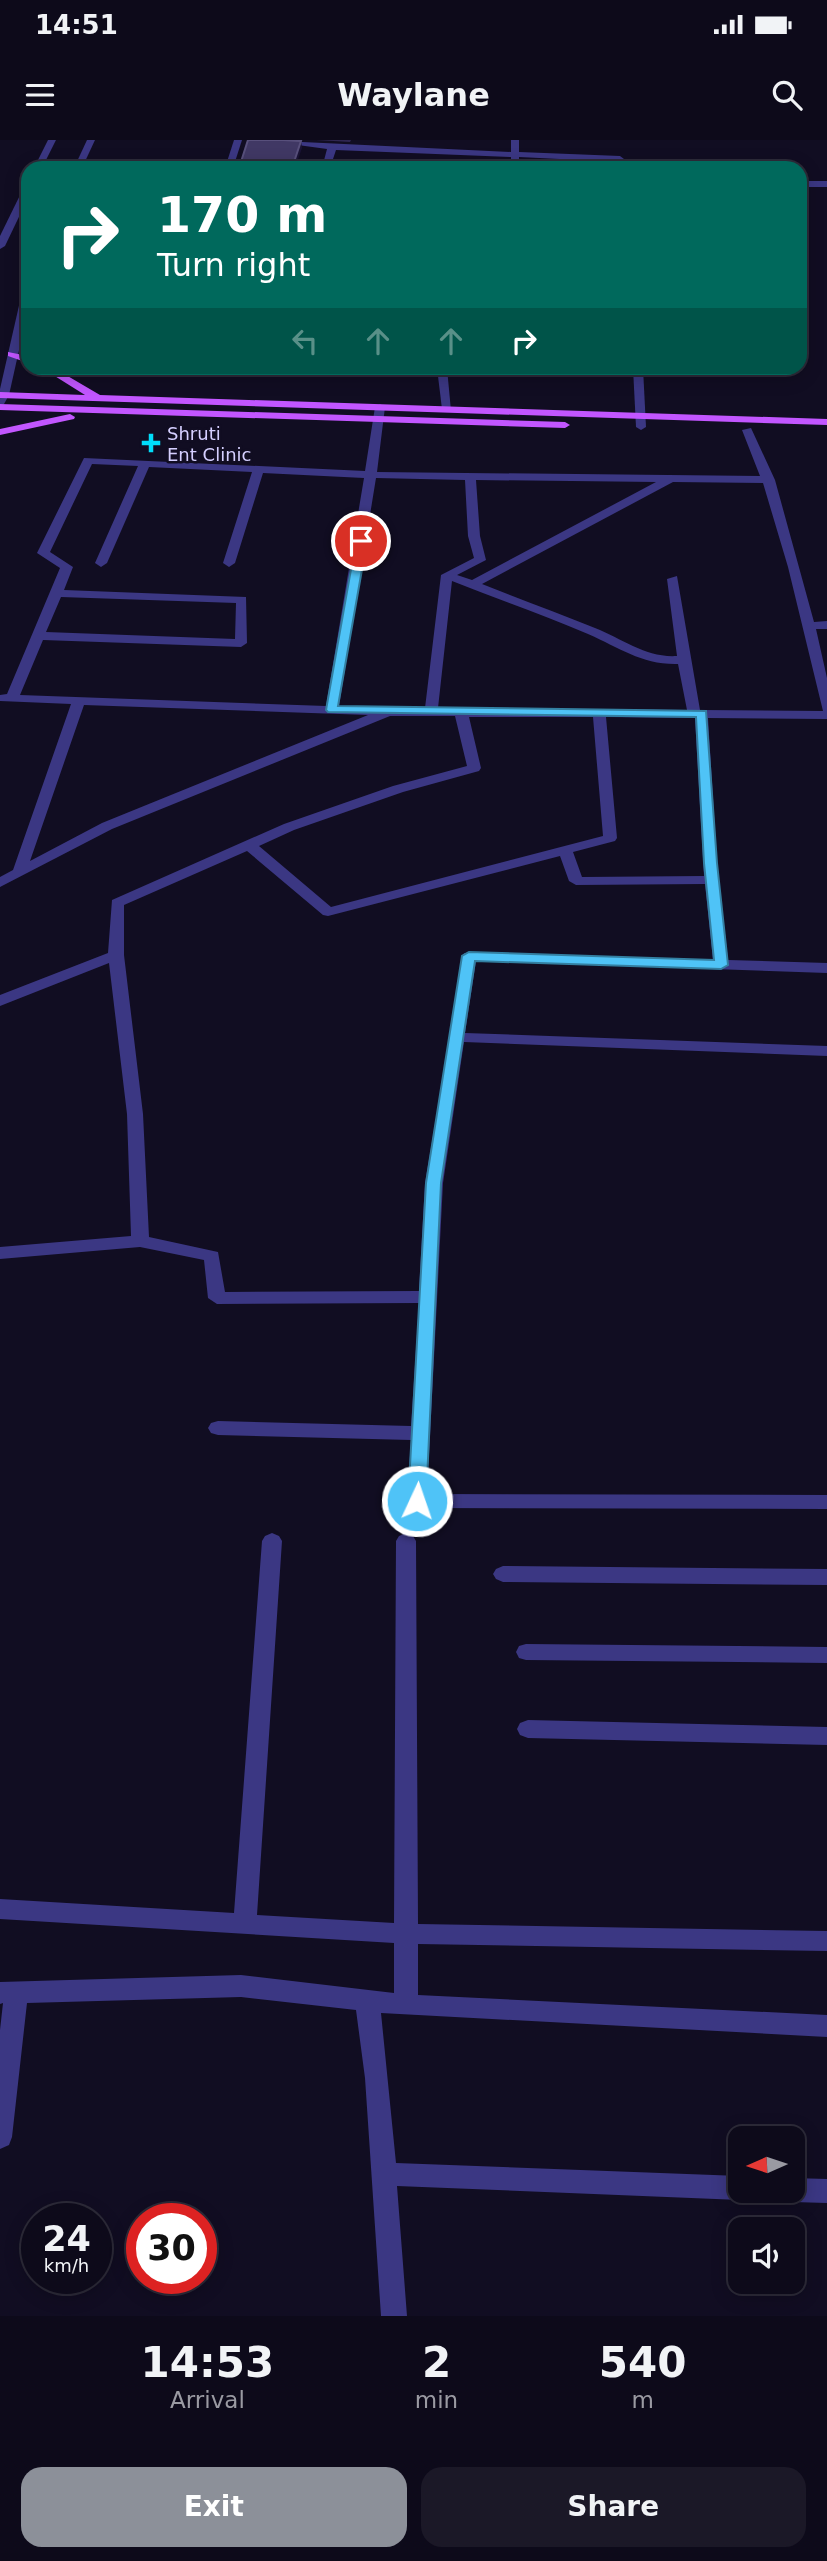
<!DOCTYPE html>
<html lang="en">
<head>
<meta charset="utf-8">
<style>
	:root { --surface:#0d0a1a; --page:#1b1827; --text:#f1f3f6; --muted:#9a9aa2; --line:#2d2b39; --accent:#8c9099 }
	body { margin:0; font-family:"DejaVu Sans",sans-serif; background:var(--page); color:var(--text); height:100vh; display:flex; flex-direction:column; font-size:26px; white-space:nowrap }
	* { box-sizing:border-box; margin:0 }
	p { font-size:23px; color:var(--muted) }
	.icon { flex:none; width:38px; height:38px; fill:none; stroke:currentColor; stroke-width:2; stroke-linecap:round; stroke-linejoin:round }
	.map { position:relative; height:2176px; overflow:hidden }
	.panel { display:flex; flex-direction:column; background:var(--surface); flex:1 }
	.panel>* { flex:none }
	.guide { position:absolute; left:21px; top:21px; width:786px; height:214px; border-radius:21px; box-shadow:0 4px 18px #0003,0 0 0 2px var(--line); background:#00695c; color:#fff; overflow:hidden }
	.needle { width:46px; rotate:267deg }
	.fabs { position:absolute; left:728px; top:1986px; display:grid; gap:14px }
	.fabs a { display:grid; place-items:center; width:77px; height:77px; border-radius:14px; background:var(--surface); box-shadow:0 4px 18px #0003,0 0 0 2px var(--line); font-size:35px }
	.speed { position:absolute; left:21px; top:2063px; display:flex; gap:14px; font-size:35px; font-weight:700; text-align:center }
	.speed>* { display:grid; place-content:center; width:91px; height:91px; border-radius:50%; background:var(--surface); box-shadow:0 4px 18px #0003,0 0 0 2px var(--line); line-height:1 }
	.speed small { font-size:18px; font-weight:400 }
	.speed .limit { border:10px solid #d22; background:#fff; color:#111 }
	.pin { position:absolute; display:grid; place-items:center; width:60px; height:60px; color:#fff; margin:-30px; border:4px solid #fff; border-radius:50%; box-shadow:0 2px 7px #0007 }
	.me { position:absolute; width:77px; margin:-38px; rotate:3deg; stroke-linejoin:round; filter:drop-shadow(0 0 5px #0008) }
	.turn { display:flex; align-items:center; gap:24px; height:147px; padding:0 21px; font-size:32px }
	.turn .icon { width:91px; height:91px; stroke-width:2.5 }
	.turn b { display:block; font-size:49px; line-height:60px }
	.lanes { display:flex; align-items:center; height:66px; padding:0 21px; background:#0003; justify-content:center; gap:35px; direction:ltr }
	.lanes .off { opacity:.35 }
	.eta { display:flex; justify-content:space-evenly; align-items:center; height:119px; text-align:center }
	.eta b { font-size:42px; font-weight:600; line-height:49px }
	.primary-button { display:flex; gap:14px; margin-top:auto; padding:14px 21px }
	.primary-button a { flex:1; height:80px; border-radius:21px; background:var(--accent); color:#fff; font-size:28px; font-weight:600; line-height:80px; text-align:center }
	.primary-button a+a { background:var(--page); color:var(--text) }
	.status { display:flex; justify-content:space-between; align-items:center; height:49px; padding:0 35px; background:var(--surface); direction:ltr }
	.status svg { height:19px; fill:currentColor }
	header { display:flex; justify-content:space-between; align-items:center; height:91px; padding:0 21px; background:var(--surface); font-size:32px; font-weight:600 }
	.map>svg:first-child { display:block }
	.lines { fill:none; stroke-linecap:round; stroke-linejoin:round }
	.minor { fill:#3b3783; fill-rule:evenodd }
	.major { fill:#c256ff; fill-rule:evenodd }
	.wall { fill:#2f2651 }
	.shaded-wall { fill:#1b1436 }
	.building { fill:#403864; stroke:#58507c; stroke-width:2 }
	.route { fill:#4fc3f7; stroke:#337fa1; stroke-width:2 }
	.poi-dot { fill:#00ddfa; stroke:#110d22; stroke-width:2.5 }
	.labels { text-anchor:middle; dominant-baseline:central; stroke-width:5; stroke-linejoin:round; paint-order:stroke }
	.far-poi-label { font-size:18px; fill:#d5cfff; stroke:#110d22; text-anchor:start }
</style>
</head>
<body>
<div class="status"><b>14:51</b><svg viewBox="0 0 49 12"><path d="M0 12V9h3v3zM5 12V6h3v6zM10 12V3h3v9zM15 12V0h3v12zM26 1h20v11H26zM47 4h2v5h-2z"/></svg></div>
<header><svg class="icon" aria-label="menu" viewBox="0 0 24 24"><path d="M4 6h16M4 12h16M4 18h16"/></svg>Waylane<svg class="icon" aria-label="search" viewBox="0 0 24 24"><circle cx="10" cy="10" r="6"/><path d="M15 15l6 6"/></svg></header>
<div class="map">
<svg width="827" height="2176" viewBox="0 0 827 2176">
	<rect width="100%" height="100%" fill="#110d22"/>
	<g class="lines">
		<g class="minor">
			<polygon points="48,0 56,0 42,28 34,28"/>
			<polygon points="87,0 95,0 82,28 74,28"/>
			<polygon points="234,0 242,0 233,28 225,28"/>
			<polygon points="261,0 511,12 511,0 519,0 519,12 620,16 624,19 620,22 519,17 519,28 511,28 511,17 336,10 330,28 322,28 327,9"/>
			<rect x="800" y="41" width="27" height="6"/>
			<polygon points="28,46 28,58 5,106 0,109 0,96 23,49"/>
			<polygon points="28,145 28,170 9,255 4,264 0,265 0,249 23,148"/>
			<polygon points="437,228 447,228 451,271 442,269"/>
			<polygon points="633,228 643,228 646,287 641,290 636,287"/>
			<path d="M380,264L385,267L377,332L760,336L742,290L751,288L775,340L814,482L827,481V489H816L827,538V579L708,578L717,723L728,820L827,823V833L476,821L465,893L827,906V916L464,902L443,1043L427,1354L827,1355V1369L417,1368L410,1366L407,1361L411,1300L218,1295L211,1293L208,1288L211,1283L218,1281L411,1286L419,1163L217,1164L208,1158L204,1120L140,1107L0,1119V1107L131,1096L127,974L109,823L0,866V855L108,813L112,760L284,684L393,646L467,626L455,576H390L112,689L0,747V737L13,730L71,564L0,561V555L7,554L60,428L37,413L84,318L365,331L375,267ZM92,324L138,326L95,423L101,427L107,423L149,327L252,332L223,423L229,427L235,423L263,333L364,338L326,566L20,555L43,500L241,507L247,503L246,457L64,450L73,427L50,412ZM376,338L465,340L468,396L474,418L441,435L425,568L339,566ZM476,340L656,342L472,440L457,435L486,420L480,396ZM673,342L763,343L788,427L823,571L700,570L677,436L667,439L677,516C646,518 623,499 595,488C558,473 520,459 482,444ZM452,441C497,459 543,475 588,494C620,508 642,525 678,524L687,570L438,568ZM61,457L236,463L235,499L46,492ZM84,565L368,575L102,683L30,721ZM469,577H593L603,696L331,767L259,706L294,690L403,652L479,631L481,628ZM606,577L695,578L704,736L582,737L573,712L615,701L617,698ZM247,711L323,775L328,776L560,716L569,741L576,745L705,744L713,820L464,813L425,1043L419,1151L225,1152L218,1112L149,1097L143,974L124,815V765Z"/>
			<polygon points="272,1393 279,1396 282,1401 257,1775 394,1783 396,1401 399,1396 406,1393 413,1396 416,1401 418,1784 827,1791 827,1811 418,1804 418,1855 827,1875 827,1897 381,1873 396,2023 740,2036 740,2051 751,2051 749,2056 740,2060 397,2046 407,2176 381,2176 365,1938 356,1870 241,1857 27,1863 12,1997 9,2005 0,2009 0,1890 3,1863 0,1864 0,1842 241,1835 394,1853 394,1803 0,1779 0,1759 234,1773 262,1401 265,1396"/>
			<polygon points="503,1426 827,1429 827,1445 503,1442 496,1439 493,1434 496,1429"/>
			<polygon points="526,1504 827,1507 827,1523 526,1520 519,1518 516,1512 519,1506"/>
			<polygon points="528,1580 827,1587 827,1605 528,1598 520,1595 517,1589 520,1583"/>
			<polygon points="793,2038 827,2039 827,2063 793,2062 784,2059 781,2051 793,2051"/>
		</g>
		<g class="major">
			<polygon points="8,212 28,216 28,223 8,216"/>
			<polygon points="42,228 54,228 100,255 827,279 827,285 0,258 0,252 85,255"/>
			<polygon points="0,264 565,282 570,285 565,288 0,270"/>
			<polygon points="70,274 75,277 74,279 0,295 0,289"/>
		</g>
	</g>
	<polygon class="wall" points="316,0 351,0 350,2"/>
	<polygon class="shaded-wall" points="301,1 302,8 295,28 292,28"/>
	<polygon class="building" points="248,0 283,0 301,1 292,28 239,28"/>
	<polygon class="route" points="361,398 367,401 338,566 706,571 717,723 728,825 721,829 475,821 441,1043 426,1361 423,1365 410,1365 408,1361 426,1043 462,816 469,812 714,820 704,723 696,577 328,572 326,570 356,401"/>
	<path class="poi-dot" d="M147.5 292.5h7v7h7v7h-7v7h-7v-7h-7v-7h7z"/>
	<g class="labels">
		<g class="far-poi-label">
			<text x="167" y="293">Shruti<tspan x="167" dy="21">Ent Clinic</tspan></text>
		</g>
	</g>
</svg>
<div class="fabs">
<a><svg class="needle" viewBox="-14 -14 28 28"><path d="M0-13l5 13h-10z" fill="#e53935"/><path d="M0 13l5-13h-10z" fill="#9a9aa2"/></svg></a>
<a><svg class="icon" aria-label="sound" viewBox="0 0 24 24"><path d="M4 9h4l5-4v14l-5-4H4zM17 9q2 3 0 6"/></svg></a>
</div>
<div class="speed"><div>24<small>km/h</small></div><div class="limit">30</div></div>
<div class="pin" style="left:361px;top:401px;background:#d93025"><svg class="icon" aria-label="arrive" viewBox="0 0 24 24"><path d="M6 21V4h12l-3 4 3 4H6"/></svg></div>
<svg class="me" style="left:417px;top:1361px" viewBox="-20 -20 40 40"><circle r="17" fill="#4fc3f7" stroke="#fff" stroke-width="3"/><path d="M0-11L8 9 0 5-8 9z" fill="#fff"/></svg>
<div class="guide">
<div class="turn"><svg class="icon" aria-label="right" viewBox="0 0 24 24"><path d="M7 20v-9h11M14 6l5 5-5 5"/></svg><div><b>170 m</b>Turn right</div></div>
<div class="lanes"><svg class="icon off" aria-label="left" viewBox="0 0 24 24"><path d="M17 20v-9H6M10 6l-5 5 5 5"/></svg><svg class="icon off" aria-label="ahead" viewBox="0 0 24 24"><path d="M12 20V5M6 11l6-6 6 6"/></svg><svg class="icon off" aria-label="ahead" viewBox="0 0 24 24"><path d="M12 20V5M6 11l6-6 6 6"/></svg><svg class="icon" aria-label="right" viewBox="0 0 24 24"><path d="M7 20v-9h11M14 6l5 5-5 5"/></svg></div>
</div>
</div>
<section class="panel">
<div class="eta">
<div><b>14:53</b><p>Arrival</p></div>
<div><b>2</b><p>min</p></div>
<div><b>540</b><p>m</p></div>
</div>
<div class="primary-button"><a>Exit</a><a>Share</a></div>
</section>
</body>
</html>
